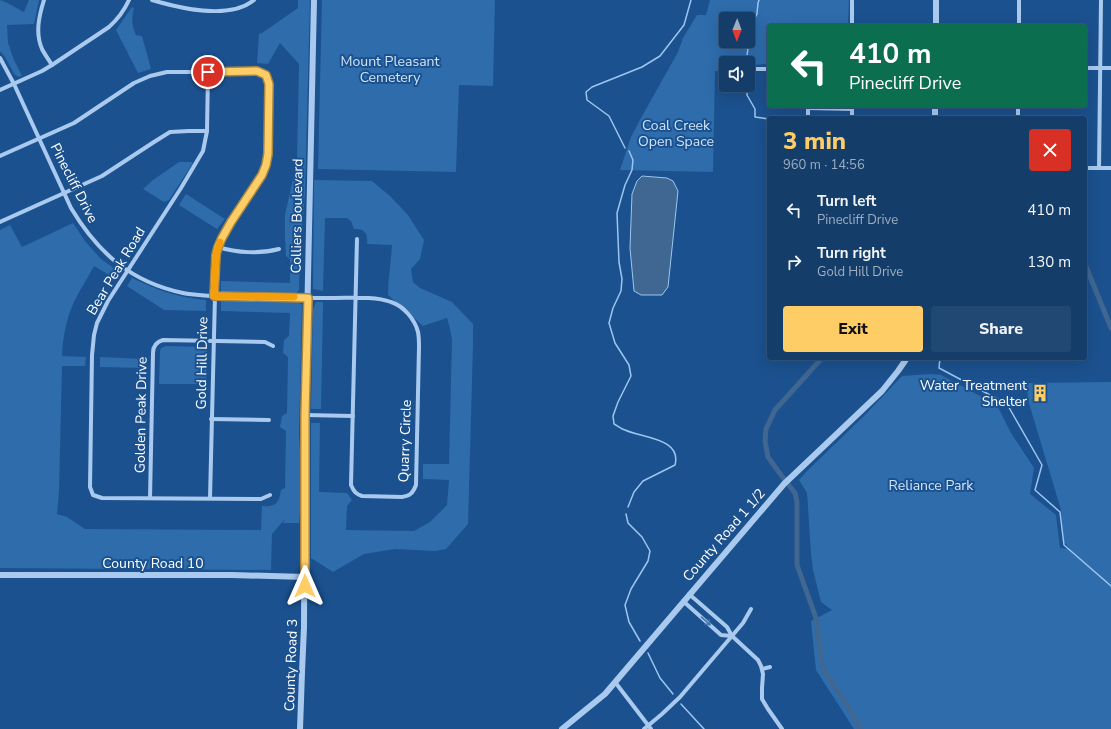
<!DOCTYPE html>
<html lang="en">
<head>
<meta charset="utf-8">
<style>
	:root { --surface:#143d6a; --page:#214872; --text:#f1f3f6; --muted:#9daec1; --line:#33567e; --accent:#ffcd66 }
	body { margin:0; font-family:"Nunito Sans",sans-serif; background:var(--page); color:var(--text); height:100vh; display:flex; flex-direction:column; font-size:15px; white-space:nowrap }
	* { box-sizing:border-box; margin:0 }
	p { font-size:13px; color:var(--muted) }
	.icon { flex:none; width:22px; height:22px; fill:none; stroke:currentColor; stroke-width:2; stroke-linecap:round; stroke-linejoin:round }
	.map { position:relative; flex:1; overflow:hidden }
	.drawer { position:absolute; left:767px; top:116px; width:320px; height:244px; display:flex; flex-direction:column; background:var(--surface); border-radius:4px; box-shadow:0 4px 16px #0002,0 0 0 1px var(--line) }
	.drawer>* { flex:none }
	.top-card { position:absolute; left:767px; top:24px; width:320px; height:84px; border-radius:4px; box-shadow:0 4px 16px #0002,0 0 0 1px var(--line); background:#0b6e4f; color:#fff; overflow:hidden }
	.needle { width:26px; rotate:181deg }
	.tools { position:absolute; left:719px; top:12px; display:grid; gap:8px }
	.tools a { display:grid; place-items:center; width:36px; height:36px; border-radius:4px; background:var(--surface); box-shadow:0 4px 16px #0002,0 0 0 1px var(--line); font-size:20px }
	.pin { position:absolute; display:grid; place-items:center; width:34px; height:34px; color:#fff; margin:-17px; border:2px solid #fff; border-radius:50%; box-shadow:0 1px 4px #0007 }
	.me { position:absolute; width:44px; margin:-22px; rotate:0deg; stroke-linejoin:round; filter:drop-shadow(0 0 3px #0008) }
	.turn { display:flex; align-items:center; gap:14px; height:84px; padding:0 16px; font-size:18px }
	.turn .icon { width:52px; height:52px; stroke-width:2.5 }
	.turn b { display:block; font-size:28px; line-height:34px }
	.round { display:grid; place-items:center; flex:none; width:42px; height:42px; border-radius:4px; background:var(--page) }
	.headline { display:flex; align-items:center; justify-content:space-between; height:68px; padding:0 16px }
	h1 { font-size:24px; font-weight:800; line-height:30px; color:var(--accent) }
	.action { display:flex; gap:8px; margin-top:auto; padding:8px 16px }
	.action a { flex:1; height:46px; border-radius:4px; background:var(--accent); color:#111; font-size:16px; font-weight:800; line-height:46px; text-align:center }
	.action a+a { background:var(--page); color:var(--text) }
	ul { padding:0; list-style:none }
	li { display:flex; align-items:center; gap:12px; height:52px; padding:0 16px }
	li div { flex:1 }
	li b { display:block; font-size:15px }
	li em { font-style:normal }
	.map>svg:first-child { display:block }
	.green { fill:#2e6cac; fill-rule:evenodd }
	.water { fill:#3f6792; stroke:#9cc6f0 }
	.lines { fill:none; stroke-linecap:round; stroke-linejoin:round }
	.stream { stroke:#9cc6f0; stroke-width:1.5 }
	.canal { stroke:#3f6792; stroke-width:5 }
	.minor { stroke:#a9caee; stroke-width:4 }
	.tertiary { stroke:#a9caee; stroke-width:6 }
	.oneway { stroke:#4675ab }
	.route-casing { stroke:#a68542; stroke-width:10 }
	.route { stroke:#ffcd66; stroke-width:7 }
	.slow { stroke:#f59e0b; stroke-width:7 }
	.labels { text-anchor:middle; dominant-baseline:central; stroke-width:4; stroke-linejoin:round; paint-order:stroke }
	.park-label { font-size:14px; fill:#cee4fa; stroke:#1b518e }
	.street-label { font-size:14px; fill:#fff; stroke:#1b518e }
	.poi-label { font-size:14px; fill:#fff; stroke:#1b518e; text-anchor:end }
</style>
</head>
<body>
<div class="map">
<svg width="1111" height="729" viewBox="0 0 1111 729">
	<rect width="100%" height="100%" fill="#1b518e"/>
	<g class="green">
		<path d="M0,0C7,2 16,8 24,12L29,0H39L34,24L7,25L8,43L14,60L22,76L19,77L15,75L5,57L0,51Z"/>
		<polygon points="298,0 310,0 305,194 300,248 299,290 296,294 221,292 221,281 290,283 290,259 286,256 285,238 285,215 297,161 299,64 280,43 268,64 257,63 259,34 262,33 298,8"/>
		<polygon points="322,0 495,0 493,86 459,85 456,172 318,169"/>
		<path d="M710,0H849L848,26H769V64L748,65V63H726V71H715L713,172L620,170L631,137L641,118L678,52L683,38L697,15H706ZM726,19H748V41H726Z"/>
		<path d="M132,7L134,8C131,18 132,26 136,35L142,36L151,69L138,73L116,30Z"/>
		<polygon points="179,162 191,162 193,163 169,200 164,202 143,189 153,180"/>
		<path d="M314,180L372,181L390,196L408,215L424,240L420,259L411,269L413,282L420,288L452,302L473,324V345L468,524L446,549L435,551L395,549L364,554L333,572L311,558V423H320L319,492L347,493L352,500L347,506L346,530L414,531L430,522L447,505L449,480L423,479V464H449L452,340L450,329L447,318L423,326L388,295C388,278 391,262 392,245L367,244C368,234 365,228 354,229L351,221L347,218H325L323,291L313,289Z"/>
		<polygon points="186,194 225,219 217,229 179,205"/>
		<path d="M73,223L85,241L101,259L118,271V274L114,278L94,266C88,278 80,289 74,302C66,319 63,337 62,356L86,357L85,366H62L59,492L57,514L67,517L85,529L261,530L262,506C276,507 279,503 281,490L285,488L286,431L280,427L282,416L287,413L288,357L283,353L284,340L289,336L290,313L221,311V300L299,302L302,305L299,433L302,492L299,523H283L285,519L272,534L271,570L0,568V230L10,225L22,247Z"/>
		<path d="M132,278C159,291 177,297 206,300V311L164,310L127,286Z"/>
		<polygon points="316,302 323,302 323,306 321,409 311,409 313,309"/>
		<polygon points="166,346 205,347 207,351 206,384 159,384 160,351 161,348"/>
		<polygon points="100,357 145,359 145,368 100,367"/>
		<polygon points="931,374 941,375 997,405 1011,433 1034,468 1030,494 1056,515 1060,548 1070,549 1064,542 1061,510 1028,400 1027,383 1111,382 1111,729 854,729 816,670 811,621 832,610 821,602 813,570 811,553 807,493 799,480 807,471 864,416 902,376"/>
	</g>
	<polygon class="water" points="642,176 667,178 673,181 678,191 668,287 662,295 641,295 634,291 630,248 632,194 637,181"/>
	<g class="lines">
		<g class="stream">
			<polyline points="748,31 757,14 758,3 759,0"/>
			<polyline points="746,63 749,40 748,31"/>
			<polyline points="747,85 747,95 755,109 755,117 769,119"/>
			<polyline points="625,148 609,116 587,100 586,92 592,87 642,67 660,56 684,25 691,0"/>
			<polyline points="940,358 939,368 1007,404 1042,465 1035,490 1060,512 1064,545 1111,586"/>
			<path d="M628,507L634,492L643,481L675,465C682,438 642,438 625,430C621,429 618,426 614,424L613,416L618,402L631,376L629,365L615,343L609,323L613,308L621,291L622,279L619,262L617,213L625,185L632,170L633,160L629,151"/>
			<polyline points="626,514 628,523 642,537 650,551 648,561 631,589 625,605 629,622 640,641"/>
			<polyline points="648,653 660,678 673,694"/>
			<polyline points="681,704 704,729"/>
		</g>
		<g class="canal">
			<polyline points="1085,264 1111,328"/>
			<polyline points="822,358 775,410 766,429 765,441 768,457 781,475 795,493 797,502 797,565 816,618 822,664 825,672 848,706 861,729"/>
		</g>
		<g class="minor">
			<path d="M44,0C39,16 35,33 42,49C45,55 49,60 52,65"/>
			<path d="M152,0C179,8 230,20 254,0"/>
			<polyline points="852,26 852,0"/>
			<polyline points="1019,26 1019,0"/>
			<path d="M0,58L14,84L71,208C98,253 131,282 183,293C204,297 225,296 246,297C275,297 305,298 334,298C351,298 375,296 391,302C404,306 415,320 418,332C419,337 419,342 419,347L416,485C413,493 410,496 402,497L362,496C356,494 354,492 351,485L357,239"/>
			<polyline points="1085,68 1111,68"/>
			<polyline points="748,69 769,69"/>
			<polyline points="208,72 207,131 203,151 181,188 108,301 97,323 94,335 92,355 90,487 93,495 102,498 261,499 270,495"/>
			<polyline points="723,74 726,72"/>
			<path d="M0,90L42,71L52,65L109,27C118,19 124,11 129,0"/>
			<polyline points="808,108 852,109"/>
			<polyline points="808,118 808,106"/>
			<polyline points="852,118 852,106"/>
			<polyline points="1018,118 1018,106"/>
			<polyline points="0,156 74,123 134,83 150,76 167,72 208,72 257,71 266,75 269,84 268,154 265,165 262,175 231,222 222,238 216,255 210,498"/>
			<polyline points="1085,168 1111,168"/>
			<polyline points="1099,168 1101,0"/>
			<polyline points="0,222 102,176 154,142 170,132 189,131 207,131"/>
			<path d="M218,247C237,253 260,254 279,249"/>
			<polyline points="305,415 353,416"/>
			<polyline points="211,419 269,420"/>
			<path d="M150,498L153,353C153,346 156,342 163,340L265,342L273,346"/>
			<polyline points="689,594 727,627 732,636 758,660 761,666 763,674 762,688 762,699 768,709 782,729"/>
			<polyline points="683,601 721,635 732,636"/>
			<polyline points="762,669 770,667"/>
			<polyline points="615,682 651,729"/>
			<polyline points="644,729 662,714 680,697 743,623 751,609"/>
		</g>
		<g class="tertiary">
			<polyline points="936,26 936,0"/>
			<polyline points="935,118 935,106"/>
			<polyline points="0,575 232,575 305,577"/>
			<polyline points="300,729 302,672 304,627 305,415 314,0"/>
			<polyline points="562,729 605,694 784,484 882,391 898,371 907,358"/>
		</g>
	</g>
	<defs><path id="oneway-shaft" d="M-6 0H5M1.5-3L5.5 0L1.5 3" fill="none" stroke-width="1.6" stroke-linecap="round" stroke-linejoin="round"/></defs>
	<use class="oneway" href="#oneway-shaft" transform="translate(706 621) rotate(41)"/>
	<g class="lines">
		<g class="route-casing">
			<polyline id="route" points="208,72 257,71 266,75 269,84 268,154 266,165 262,175 231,222 222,238 218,247 216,255 214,296 308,298 305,415 305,586"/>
		</g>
		<use href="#route" class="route"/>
		<polyline class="slow" points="220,242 216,255 214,296 294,297"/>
	</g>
	<defs>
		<g id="building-bare" transform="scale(1.38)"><path d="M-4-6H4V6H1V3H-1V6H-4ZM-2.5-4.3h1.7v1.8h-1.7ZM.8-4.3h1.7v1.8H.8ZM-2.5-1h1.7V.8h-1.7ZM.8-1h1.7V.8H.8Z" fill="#ffcd66" stroke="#1b518e" stroke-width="2.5" paint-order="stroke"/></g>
	</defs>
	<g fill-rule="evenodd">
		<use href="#building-bare" x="1040" y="393"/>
	</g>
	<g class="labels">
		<g class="park-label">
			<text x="390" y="61">Mount Pleasant<tspan x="390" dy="16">Cemetery</tspan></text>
			<text x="676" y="125">Coal Creek<tspan x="676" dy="16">Open Space</tspan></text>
			<text x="931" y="485">Reliance Park</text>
		</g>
		<g class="street-label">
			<text transform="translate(74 183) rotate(63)">Pinecliff Drive</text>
			<text transform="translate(297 216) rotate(-89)">Colliers Boulevard</text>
			<text transform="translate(116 271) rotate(-59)">Bear Peak Road</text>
			<text transform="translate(202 363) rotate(-89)">Gold Hill Drive</text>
			<text transform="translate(141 415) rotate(-89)">Golden Peak Drive</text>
			<text transform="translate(405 441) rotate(-88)">Quarry Circle</text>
			<text transform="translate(724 535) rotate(-49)">County Road 1 1/2</text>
			<text x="153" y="563">County Road 10</text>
			<text transform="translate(291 665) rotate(-88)">County Road 3</text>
		</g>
		<g class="poi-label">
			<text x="1027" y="385">Water Treatment<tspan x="1027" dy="16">Shelter</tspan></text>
		</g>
	</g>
</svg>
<div class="tools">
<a><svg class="needle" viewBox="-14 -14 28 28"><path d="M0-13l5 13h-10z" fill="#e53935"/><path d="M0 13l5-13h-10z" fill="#9daec1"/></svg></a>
<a><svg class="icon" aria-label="sound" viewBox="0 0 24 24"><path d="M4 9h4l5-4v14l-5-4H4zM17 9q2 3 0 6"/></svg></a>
</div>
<div class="pin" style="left:208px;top:72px;background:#d93025"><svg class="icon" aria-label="arrive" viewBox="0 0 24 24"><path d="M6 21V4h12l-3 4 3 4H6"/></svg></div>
<svg class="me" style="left:305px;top:586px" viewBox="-20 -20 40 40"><path d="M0-17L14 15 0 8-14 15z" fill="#ffcd66" stroke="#fff" stroke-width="4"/></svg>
<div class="top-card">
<div class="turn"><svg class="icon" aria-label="left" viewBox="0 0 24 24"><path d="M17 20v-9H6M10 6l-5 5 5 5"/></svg><div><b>410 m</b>Pinecliff Drive</div></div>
</div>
<section class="drawer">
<div class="headline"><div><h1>3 min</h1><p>960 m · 14:56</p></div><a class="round" style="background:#d93025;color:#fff"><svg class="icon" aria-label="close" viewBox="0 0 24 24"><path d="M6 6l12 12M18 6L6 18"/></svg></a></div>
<ul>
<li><svg class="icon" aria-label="left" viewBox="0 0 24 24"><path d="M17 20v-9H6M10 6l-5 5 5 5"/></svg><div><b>Turn left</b><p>Pinecliff Drive</p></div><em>410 m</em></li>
<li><svg class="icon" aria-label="right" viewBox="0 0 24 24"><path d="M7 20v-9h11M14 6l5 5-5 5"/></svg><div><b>Turn right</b><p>Gold Hill Drive</p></div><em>130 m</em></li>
</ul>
<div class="action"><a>Exit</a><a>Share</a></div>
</section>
</div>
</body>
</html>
